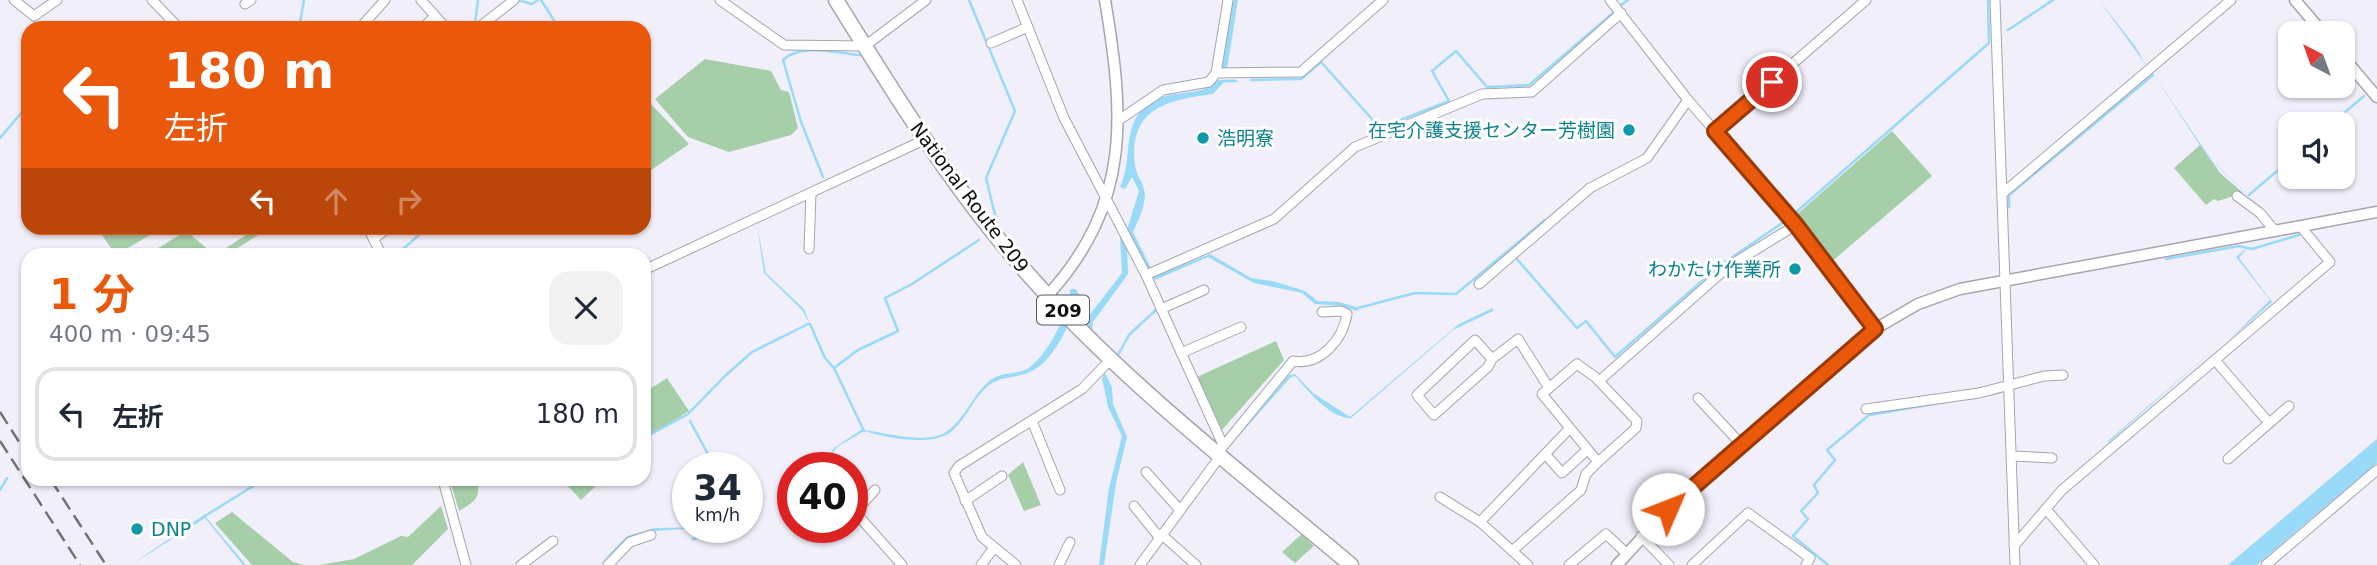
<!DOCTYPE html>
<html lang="ja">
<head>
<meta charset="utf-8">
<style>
	:root { --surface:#fff; --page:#f2f2f3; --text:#1f2937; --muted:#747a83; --line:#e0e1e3; --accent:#ea580c }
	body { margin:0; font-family:"DejaVu Sans","Noto Sans JP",sans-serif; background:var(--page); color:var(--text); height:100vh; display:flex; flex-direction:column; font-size:26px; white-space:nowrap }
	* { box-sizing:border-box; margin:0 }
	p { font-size:23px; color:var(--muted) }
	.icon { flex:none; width:38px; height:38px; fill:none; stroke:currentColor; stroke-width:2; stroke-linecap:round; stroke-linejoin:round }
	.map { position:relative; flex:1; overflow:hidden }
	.sheet { position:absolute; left:21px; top:248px; width:630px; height:238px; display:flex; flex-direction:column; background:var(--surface); border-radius:21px; box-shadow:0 2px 5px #0004 }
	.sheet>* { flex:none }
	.top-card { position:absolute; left:21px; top:21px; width:630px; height:214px; border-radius:21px; box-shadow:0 2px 5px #0004; background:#ea580c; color:#fff; overflow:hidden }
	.needle { width:46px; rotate:319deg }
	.buttons { position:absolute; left:2278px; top:21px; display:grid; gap:14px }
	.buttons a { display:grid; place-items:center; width:77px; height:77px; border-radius:14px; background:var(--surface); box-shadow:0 2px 5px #0004; font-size:35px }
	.speed { position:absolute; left:672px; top:452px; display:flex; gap:14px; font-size:35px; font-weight:700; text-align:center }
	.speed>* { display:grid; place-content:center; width:91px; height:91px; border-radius:50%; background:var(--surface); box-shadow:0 2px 5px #0004; line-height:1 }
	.speed small { font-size:18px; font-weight:400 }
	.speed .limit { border:10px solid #d22; background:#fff; color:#111 }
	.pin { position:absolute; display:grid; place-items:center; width:60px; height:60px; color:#fff; margin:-30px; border:4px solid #fff; border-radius:50%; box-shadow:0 2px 7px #0007 }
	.me { position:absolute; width:77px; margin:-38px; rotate:46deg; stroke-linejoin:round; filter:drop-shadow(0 0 5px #0008) }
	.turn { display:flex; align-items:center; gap:24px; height:147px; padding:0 28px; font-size:32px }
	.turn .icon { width:91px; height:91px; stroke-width:2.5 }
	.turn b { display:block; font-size:49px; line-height:60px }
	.lanes { display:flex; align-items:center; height:66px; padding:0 28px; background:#0003; justify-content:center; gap:35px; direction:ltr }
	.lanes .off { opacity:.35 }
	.round { display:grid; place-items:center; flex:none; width:74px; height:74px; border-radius:21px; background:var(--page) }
	.headline { display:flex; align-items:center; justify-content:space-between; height:119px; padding:0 28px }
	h1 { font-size:42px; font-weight:700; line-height:52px; color:var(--accent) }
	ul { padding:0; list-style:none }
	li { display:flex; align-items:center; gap:21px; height:94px; margin:0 14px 10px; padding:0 14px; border:4px solid var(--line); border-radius:21px }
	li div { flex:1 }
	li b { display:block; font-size:26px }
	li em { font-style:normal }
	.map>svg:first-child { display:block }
	.green { fill:#a6cea9 }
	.water { fill:#98daf7 }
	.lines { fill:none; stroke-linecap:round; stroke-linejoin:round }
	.stream { stroke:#98daf7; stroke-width:2.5 }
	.minor-casing { stroke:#a5a5af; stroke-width:11 }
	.tertiary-casing { stroke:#a5a5af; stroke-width:13 }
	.trunk-casing { stroke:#a5a5af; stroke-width:17 }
	.minor { stroke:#fff; stroke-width:9 }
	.tertiary { stroke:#fff; stroke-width:10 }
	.trunk { stroke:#fff; stroke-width:14 }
	.rail { stroke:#727279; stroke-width:2.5; stroke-dasharray:14 7; stroke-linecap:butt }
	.route-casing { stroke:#983908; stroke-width:18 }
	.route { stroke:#ea580c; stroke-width:12 }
	.culture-dot { fill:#0f9aa8; stroke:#fefefe; stroke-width:2.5 }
	.labels { text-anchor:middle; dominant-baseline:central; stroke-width:6; stroke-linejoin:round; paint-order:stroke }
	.shield { fill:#fefefe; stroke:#57575a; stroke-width:2 }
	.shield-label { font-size:18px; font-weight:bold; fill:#0f0f13 }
	.culture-label { font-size:19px; fill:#0d838f; stroke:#fefefe; text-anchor:end }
	.street-label { font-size:19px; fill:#0f0f13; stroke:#fefefe }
</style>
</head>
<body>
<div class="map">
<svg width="2377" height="565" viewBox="0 0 2377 565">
	<rect width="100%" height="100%" fill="#f0effa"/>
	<g class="green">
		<polygon points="705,59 771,71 781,90 789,92 798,128 791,135 729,152 688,137 655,99"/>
		<polygon points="649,102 689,144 644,175 644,104"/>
		<polygon points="1892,131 1932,176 1830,263 1795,216"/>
		<polygon points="2200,145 2220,173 2243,193 2218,201 2214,199 2206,205 2174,168"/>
		<polygon points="97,228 162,228 121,252 111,248"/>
		<polygon points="257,228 270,228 226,255 215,255"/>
		<polygon points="186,231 215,255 147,255"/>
		<polygon points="1276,341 1284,360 1221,431 1197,377"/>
		<polygon points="667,378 689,411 646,438 644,393"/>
		<polygon points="1023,462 1041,505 1024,511 1008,475"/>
		<path d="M450,480H477C481,499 475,501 459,511Z"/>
		<polygon points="569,480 602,480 581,500 565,483"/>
		<polygon points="441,506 448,529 412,565 319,565 354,559 401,536 408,537"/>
		<polygon points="232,512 293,562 304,565 252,565 215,523"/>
		<polygon points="1302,534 1314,546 1295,563 1282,552"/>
	</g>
	<g class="water">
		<polygon points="1233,0 1238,0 1227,69 1222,68"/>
		<polygon points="2099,0 2135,46 2146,65"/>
		<polygon points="2152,72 2212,161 2276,221 2209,159"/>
		<path d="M1218,80H1226L1213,94C1166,100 1128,109 1135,166C1137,177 1145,185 1145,196C1144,209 1138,221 1133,232L1155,276L1210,254L1251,278L1272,281L1305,291L1317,301L1339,302L1359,308L1357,311L1341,306L1315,304L1302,293L1254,283L1208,257L1155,280L1127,245L1128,274L1093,322L1092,331L1085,321L1122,273L1120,237L1127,230L1139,191L1132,177L1125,189L1120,187C1132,163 1123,136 1139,113C1161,84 1200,101 1218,80Z"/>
		<polygon points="757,225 766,273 804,309 810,324 802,310 764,273"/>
		<polygon points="2247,248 2239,258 2272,302 2228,341 2270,300 2236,257"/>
		<path d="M1070,289H1076L1080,298C1070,322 1055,361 1030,372C1017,378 1001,376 989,385C973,398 967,418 952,431C932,448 886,437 864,431L837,447L822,467L834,448L861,430C886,432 916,443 940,435C960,428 971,398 986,384C1000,371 1009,376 1025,370C1045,361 1071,310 1070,289Z"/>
		<path d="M1493,308V311L1453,330L1351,418C1331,419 1307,390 1295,376L1291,377L1228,448L1289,375L1295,374L1313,393L1350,417L1459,324Z"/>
		<polygon points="2212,351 2109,442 2107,442"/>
		<polygon points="1105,373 1112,387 1113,404 1127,437 1116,483 1104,565 1099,565 1109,488 1122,436 1108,407 1102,378"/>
		<polygon points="2377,439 2377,463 2257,565 2228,565"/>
		<polygon points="204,515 246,565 243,565 205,518 131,565"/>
		<polygon points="713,527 654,531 629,538 599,565 627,536 655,528"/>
	</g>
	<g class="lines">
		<g class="stream">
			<polyline points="518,0 532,4 538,0"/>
			<polyline points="541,0 559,28"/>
			<polyline points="969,0 1015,111 986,178 996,219"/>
			<polyline points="1621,5 1628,0"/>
			<polyline points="30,18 41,28"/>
			<polyline points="299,28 304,0"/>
			<polyline points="471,28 475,23 478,0"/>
			<polyline points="2008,30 2053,0"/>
			<polyline points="1251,80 1301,79 1321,62 1380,128 1449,101 1432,71 1456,51 1487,87 1529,85 1613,13"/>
			<polyline points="1222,81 1236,81"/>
			<polyline points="2331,124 2364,96"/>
			<polyline points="0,138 28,105"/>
			<path d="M823,177L801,122L783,60C800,43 838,53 860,55"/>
			<polyline points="2249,195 2291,159"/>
			<polyline points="2009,207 2009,195 2153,75"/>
			<polyline points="1794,214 1989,43 1988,0"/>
			<polyline points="520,249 526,256"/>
			<polyline points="395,256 427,228"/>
			<polyline points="1516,258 1577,328 1586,321 1615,357 1718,267 1785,221"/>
			<polyline points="2166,259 2239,246 2252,249 2299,235"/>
			<polyline points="1358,308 1415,293 1456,294 1545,220"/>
			<polyline points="810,324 825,358 834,368 858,350 898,331 885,298 912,284 979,240"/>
			<polyline points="1118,355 1129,335 1159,307"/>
			<polyline points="834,368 864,431"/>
			<polyline points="1967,399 2001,392"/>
			<polyline points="690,421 715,467"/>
			<polyline points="644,438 688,414 725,376 752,352 808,324"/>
			<polyline points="0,490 7,478"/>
			<polyline points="205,516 253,486 251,480"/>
			<polyline points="693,539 709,535 709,527"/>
			<polyline points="1828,565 1793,536 1808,519 1801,511 1818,493 1814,485 1835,460 1827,450 1869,415 1957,400"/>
		</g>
		<g class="minor-casing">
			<g id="minor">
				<polyline points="14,0 34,16 57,0"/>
				<polyline points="152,0 179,28"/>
				<polyline points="421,0 446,28"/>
				<polyline points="720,0 784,45 865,46 926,0"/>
				<polyline points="1017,0 1064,118 1146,275 1223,445"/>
				<polyline points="1610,0 1688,100 1796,225 1875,329"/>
				<polyline points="1995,0 2015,565"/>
				<polyline points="245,4 251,0"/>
				<polyline points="360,28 385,0"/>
				<polyline points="423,28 434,17"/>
				<polyline points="478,28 514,0"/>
				<polyline points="991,43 1028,27"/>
				<polyline points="1216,73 1301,72 1383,0"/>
				<polyline points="1119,120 1163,90 1209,82 1216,73 1228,0"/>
				<polyline points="1715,131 1866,0"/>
				<polyline points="2003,193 2231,0"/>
				<polyline points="2237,196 2260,213 2275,231"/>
				<polyline points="368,228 382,256"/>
				<polyline points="375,238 388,228"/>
				<polyline points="809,249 811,193"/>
				<polyline points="644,270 924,140"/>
				<polyline points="1146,275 1274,219 1355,147 1482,94 1532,92 1621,13"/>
				<polyline points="1479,284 1590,188 1647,158 1688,100"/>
				<polyline points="1161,309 1204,290"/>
				<polyline points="1181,353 1241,327"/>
				<polyline points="1492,359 1475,340 1417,395 1434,415 1488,367 1492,359 1518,339 1549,388"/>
				<polyline points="2215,360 2269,423"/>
				<polygon points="1577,364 1595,377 1637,421 1636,428 1598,462 1542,394"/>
				<polyline points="1599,381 1729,266 1796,225"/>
				<polyline points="1698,398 1741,444"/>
				<polyline points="1866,409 1979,393 2044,376 2063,375"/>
				<polyline points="1032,421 1060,490"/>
				<path d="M1221,449L1293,361C1321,366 1343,339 1347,314L1341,311L1322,312"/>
				<polyline points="1545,454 1562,473 1587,450"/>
				<polyline points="2012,456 2052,458"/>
				<polyline points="2228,459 2289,406"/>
				<polyline points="1146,472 1179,509"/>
				<polyline points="443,480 466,565"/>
				<polyline points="875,490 855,512 902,565"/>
				<polyline points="1440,497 1480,522 1528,565"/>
				<polyline points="965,501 1002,476"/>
				<polyline points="1134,506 1159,537"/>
				<polyline points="2046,509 2094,565"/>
				<polyline points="1480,522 1569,429"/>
				<polyline points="1161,534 1196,565"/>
				<polyline points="1641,536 1669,565"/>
				<polyline points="2014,546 2062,490 2330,262 2301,227"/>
				<polyline points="1512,551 1581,490 1586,474 1598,462"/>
				<polyline points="521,565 553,541"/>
				<polyline points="608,565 630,542 651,535"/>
				<polyline points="981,565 993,549"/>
				<polyline points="1016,565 982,537 954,473 959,466 1082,389 1112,358"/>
				<polyline points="1059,565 1070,542"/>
				<polyline points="1140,565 1221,455"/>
				<polyline points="1569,565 1606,534 1627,554"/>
				<polyline points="1692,565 1748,513 1810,558 1806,565"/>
				<polyline points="2266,565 2377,470"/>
			</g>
		</g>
		<g class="tertiary-casing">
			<g id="tertiary">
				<polyline points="2295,0 2323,33"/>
				<polyline points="2343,57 2377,97"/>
				<path d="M1048,295C1132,203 1124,114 1105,0"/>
				<polyline points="1617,565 1681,495 1875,329 1918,304 1960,289 2377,212"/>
			</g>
		</g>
		<g class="trunk-casing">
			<path id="trunk" d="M836,0C893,92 950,184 1021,266C1118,378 1238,470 1351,565"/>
		</g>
		<use href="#minor" class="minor"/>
		<use href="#tertiary" class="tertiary"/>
		<use href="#trunk" class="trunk"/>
		<g class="rail">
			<polyline points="0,412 28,456"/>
			<polyline points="0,441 80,565"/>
			<polyline points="51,480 106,565"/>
		</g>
	</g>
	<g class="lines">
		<g class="route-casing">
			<polyline id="route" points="1668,509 1875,329 1796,225 1715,131 1772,82"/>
		</g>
		<use href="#route" class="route"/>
	</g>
	<g class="culture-dot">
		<circle cx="1629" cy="130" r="7"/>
		<circle cx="1203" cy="138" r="7"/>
		<circle cx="1795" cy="269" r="7"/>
		<circle cx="137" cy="529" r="7"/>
	</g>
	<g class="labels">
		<rect class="shield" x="1037" y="295.5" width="52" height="29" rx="5"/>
		<g class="shield-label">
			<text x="1063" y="310">209</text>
		</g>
		<g class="culture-label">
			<text x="1615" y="130">在宅介護支援センター芳樹園</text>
			<text x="1217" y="138" text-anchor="start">浩明寮</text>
			<text x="1781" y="269">わかたけ作業所</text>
			<text x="151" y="529" text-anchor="start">DNP</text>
		</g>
		<g class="street-label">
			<text transform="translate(970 197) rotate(53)">National Route 209</text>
		</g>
	</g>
</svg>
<div class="buttons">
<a><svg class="needle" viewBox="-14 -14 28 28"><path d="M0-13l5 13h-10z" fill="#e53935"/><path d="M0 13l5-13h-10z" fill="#747a83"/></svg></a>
<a><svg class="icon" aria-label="sound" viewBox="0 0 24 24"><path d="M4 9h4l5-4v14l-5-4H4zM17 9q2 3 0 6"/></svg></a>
</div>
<div class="speed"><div>34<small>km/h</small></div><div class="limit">40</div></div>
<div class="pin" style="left:1772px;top:82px;background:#d93025"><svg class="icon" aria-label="arrive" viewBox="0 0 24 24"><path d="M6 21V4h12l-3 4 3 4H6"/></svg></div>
<svg class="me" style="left:1668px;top:509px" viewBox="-20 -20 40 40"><circle r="19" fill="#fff"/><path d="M0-13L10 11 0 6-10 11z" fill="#ea580c"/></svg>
<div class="top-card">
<div class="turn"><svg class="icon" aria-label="left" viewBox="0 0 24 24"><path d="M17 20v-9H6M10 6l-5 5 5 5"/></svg><div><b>180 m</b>左折</div></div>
<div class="lanes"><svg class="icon" aria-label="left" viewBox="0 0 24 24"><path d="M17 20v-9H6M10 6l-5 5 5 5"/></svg><svg class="icon off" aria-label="ahead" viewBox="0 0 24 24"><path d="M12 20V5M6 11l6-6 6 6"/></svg><svg class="icon off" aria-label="right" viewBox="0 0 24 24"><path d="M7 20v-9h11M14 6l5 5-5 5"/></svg></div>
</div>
<section class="sheet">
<div class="headline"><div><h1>1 分</h1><p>400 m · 09:45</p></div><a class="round"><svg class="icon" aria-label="close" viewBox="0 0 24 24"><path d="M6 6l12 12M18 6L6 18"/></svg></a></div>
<ul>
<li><svg class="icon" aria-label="left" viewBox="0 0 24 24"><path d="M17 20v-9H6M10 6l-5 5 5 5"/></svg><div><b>左折</b></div><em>180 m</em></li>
</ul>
</section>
</div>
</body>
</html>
